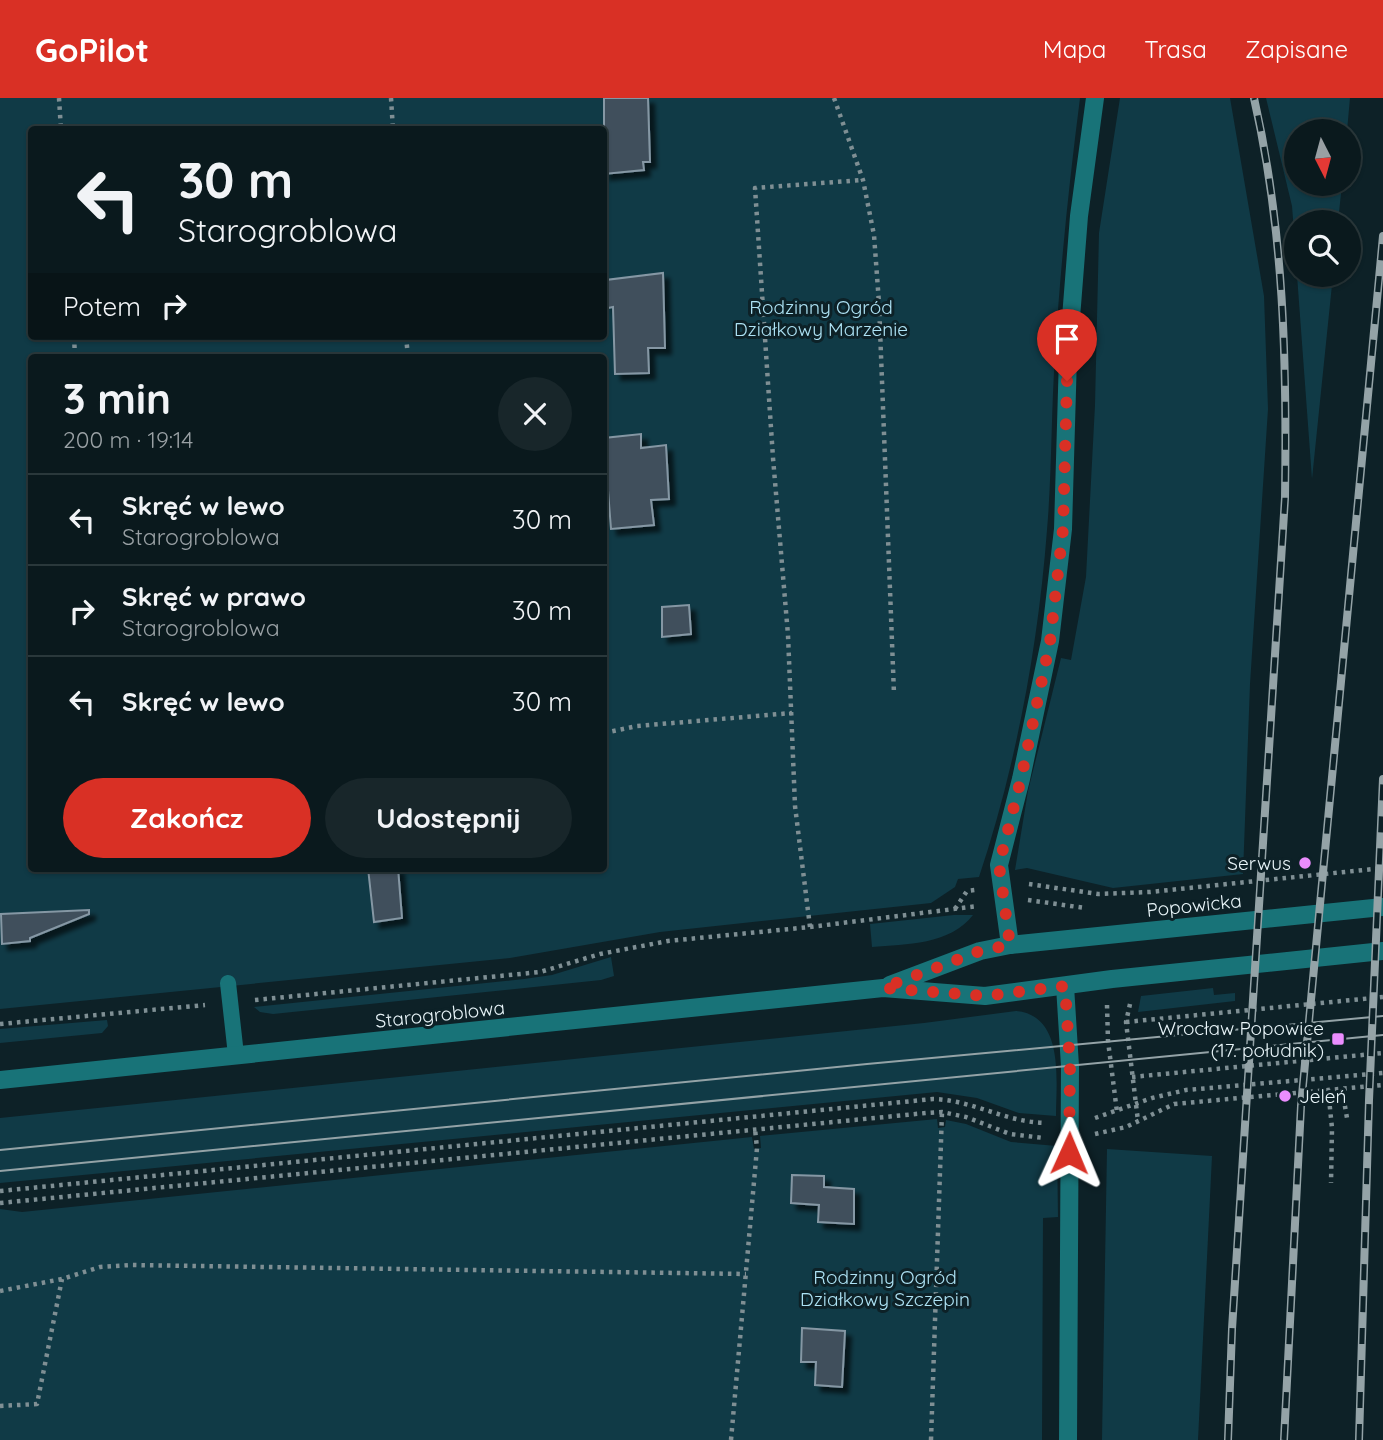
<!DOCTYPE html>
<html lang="pl">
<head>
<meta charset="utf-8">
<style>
	:root { --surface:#0a191d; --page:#18262a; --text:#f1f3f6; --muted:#99a0a4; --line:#2a383b; --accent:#d93025 }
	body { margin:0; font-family:Quicksand,sans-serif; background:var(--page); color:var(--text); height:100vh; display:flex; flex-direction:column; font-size:26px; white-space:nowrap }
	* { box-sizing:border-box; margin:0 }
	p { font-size:23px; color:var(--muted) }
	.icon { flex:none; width:38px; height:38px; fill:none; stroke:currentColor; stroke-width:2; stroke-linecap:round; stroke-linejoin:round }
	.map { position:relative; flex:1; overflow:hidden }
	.panel { position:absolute; left:28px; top:256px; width:579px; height:518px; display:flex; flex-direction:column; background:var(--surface); border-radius:7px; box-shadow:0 2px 5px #0004,0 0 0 2px var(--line) }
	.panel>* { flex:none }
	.banner { position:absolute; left:28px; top:28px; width:579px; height:214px; border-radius:7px; box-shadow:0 2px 5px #0004,0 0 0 2px var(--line); background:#0a191d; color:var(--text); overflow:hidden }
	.needle { width:46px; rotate:174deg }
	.fabs { position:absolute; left:1284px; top:21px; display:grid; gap:14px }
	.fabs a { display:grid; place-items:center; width:77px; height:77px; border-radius:50%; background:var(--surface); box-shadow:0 2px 5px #0004,0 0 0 2px var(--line); font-size:35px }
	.pin { position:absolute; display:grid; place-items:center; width:60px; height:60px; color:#fff; margin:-72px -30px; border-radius:50% 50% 50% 0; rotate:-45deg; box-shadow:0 0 7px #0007 }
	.pin .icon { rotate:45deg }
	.me { position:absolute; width:77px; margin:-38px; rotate:1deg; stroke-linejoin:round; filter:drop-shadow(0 0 5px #0008) }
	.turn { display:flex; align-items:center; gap:24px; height:147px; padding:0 35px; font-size:32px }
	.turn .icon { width:91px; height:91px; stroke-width:2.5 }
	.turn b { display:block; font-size:49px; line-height:60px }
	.then { display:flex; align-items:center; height:66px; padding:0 35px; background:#0003; gap:14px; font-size:26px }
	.round { display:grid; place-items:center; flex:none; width:74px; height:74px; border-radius:37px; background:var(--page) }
	.summary { display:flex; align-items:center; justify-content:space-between; height:119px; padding:0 35px }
	h1 { font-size:42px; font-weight:700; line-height:52px }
	.button { display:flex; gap:14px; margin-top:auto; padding:14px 35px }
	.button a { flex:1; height:80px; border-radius:42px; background:var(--accent); color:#fff; font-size:28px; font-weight:700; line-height:80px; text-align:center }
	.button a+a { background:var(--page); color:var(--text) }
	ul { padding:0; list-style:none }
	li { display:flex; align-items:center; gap:21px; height:91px; padding:0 35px; border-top:2px solid var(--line) }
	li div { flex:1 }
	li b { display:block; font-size:26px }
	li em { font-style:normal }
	header { display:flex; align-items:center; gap:42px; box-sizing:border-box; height:98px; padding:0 35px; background:var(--accent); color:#fff }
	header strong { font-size:33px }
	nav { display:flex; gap:38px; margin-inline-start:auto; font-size:24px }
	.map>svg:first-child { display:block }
	.green { fill:#103a46; fill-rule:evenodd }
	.building { fill:#3f4f5b; stroke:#8597a4; stroke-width:2; filter:url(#shadow) }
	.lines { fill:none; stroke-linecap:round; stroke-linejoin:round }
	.path { stroke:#7f8f94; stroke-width:4.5; stroke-dasharray:3.5 5; stroke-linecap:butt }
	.service { stroke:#187378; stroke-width:16 }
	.minor { stroke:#187378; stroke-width:18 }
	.tertiary { stroke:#187378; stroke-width:18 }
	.tram { stroke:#94a3a7; stroke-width:2 }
	.rail-casing { stroke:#94a3a7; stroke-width:8 }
	.rail { stroke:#0d2127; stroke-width:5; stroke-dasharray:16; stroke-linecap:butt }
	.route { stroke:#d93025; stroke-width:12; stroke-dasharray:0 21.6 }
	.poi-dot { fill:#ea8dfd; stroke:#0d2127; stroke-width:2.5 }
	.labels { text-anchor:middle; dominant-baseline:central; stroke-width:6; stroke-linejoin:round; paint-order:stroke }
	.park-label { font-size:19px; fill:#ade2f4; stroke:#0d2127 }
	.poi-label { font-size:19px; fill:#e9f5f9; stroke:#0d2127; text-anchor:end }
	.street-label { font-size:19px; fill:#e9f5f9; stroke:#0d2127 }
</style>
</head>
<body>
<header>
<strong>GoPilot</strong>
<nav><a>Mapa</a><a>Trasa</a><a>Zapisane</a></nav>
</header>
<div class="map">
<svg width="1383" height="1342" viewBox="0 0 1383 1342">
	<defs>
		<filter id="shadow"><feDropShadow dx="6" dy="6" stdDeviation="2" flood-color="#0009"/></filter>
	</defs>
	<rect width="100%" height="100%" fill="#0d2127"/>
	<g class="green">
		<path d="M0,0H1080C1069,86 1060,171 1055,258C1051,316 1052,374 1047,432C1038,549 1016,668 979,779L958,781L955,789L931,805L660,834L510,860L0,911ZM32,32H604V238H32ZM32,259H604V770H32Z"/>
		<polygon points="1120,0 1230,0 1264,198 1268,311 1250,586 1243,776 1113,790 1027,770 1015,772 1028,693 1061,560 1071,562 1086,479 1095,307 1099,135"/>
		<polygon points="1266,0 1350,0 1347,33 1297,33 1297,86 1342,86 1338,124 1297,124 1297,172 1292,108"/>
		<polygon points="1297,177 1333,177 1312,381"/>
		<path d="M954,817H973C950,847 906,846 872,849L870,826Z"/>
		<polygon points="611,859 614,878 601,882 273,916 260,914 254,909 524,881 552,877"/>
		<polygon points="1213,890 1214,897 1235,895 1235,903 1138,914 1141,898"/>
		<path d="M1016,913C1065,917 1056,984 1056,1018L1019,1015L977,1000L937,994L0,1085V1020L924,925Z"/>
		<polygon points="107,922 108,928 102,935 0,945 0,931"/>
		<polygon points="937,1021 938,1030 945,1029 946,1022 966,1026 1011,1044 1057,1048 1058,1119 1043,1120 1042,1342 0,1342 0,1111 22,1114 752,1039 754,1051 761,1050 760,1038"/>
		<polygon points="1107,1051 1212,1058 1198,1342 1102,1342"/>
	</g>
	<g class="building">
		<polygon points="604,0 648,0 650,64 643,64 644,72 604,76"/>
		<polygon points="663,175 665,250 648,250 649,275 615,276 613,209 608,210 606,182"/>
		<polygon points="641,336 641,350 666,347 669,401 651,402 654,427 611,431 604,340"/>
		<polygon points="689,507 691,536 662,539 662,509"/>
		<polygon points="368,770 398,770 402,820 374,824"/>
		<polygon points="89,812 89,816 30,840 30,843 2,846 1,816"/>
		<polygon points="792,1077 824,1078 824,1089 854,1091 854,1126 818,1124 819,1107 791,1105"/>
		<polygon points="802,1230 845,1233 842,1289 815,1287 816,1264 801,1264"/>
	</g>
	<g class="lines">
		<g class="path">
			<polyline points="59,0 61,32"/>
			<polyline points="391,0 393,32"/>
			<polyline points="834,0 863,82 874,137 879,205 894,596"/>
			<polyline points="74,238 75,259"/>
			<polyline points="406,238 408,259"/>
			<polyline points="604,635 637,628 792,615"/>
			<polyline points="1029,786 1098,796 1150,794 1383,770"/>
			<polyline points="1028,802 1085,810"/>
			<polyline points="955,811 967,793 975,792"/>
			<polyline points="810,829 795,708 788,537 773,360 755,90 863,82"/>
			<polyline points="255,902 540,874 600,856 668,843 810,829 978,808"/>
			<polyline points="1130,906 1126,924 1138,1023"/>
			<polyline points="1107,907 1108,943 1117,1014"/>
			<polyline points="1126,924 1383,899"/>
			<polyline points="0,926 205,907"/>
			<polyline points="1132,979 1383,955"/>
			<polyline points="1328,991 1332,1030 1331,1085"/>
			<polyline points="1342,991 1347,1020"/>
			<polyline points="1095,1020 1152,1000 1186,992 1383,975"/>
			<polyline points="1095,1036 1126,1029 1174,1006 1383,987"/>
			<path d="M0,1093L933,1001C972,1002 1005,1024 1045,1025"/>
			<polyline points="0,1105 926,1015 942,1014 966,1019 1010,1036 1044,1040"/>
			<polyline points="0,1193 62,1181 100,1169 130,1167 746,1176"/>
			<polyline points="0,1308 37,1306 62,1181"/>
			<polyline points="731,1342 757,1050 755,1031"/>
			<polyline points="931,1342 942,1014"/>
		</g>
		<polyline class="service" points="228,885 236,957"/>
		<g class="minor">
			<polyline points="1010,847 999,767 1021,681 1050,543 1063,431 1068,258 1079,118 1095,0"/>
			<polyline points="1065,888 1070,968 1068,1342"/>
		</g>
		<g class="tertiary">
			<polyline points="890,887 980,853 1010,847 1383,809"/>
			<polyline points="0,982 883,890 985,898 1112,881 1383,853"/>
		</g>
		<g class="tram">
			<polyline points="0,1052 867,966 1383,918"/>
			<polyline points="0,1073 1383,937"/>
		</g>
		<g class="rail-casing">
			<g id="rail">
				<path d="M1228,1342L1232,1231L1285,400C1287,265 1284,132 1254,0"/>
				<polyline points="1284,1342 1301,1008 1383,138"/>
				<polyline points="1359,1342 1369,1002 1383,681"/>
			</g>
		</g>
		<use href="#rail" class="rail"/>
	</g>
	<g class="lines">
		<polyline class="route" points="1067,283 1063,431 1050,544 1021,681 999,767 1010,847 980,853 883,890 985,898 1065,888 1070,968 1069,1055"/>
	</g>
	<g class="poi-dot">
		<circle cx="1305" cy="765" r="7"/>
		<rect x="1331" y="934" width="14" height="14" rx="3.5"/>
		<circle cx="1285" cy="998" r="7"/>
	</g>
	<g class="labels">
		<g class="park-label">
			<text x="821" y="209">Rodzinny Ogród<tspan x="821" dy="22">Działkowy Marzenie</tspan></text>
			<text x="885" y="1179">Rodzinny Ogród<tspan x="885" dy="22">Działkowy Szczepin</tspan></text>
		</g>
		<g class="poi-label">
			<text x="1291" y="765">Serwus</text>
			<text x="1324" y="930">Wrocław Popowice<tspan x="1324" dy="22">(17. południk)</tspan></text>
			<text x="1299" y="998" text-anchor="start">Jeleń</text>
		</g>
		<g class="street-label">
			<text transform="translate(1194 807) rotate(-6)">Popowicka</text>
			<text transform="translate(440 916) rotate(-6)">Starogroblowa</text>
		</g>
	</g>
</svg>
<div class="fabs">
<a><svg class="needle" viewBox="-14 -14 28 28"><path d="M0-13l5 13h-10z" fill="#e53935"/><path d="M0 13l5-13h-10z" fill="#99a0a4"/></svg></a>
<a><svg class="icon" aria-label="search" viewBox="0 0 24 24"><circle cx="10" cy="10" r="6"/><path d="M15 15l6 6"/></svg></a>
</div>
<div class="pin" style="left:1067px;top:283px;background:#d93025"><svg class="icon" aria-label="arrive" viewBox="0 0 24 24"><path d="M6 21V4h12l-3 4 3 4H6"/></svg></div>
<svg class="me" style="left:1069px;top:1055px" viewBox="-20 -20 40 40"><path d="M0-17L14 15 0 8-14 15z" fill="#d93025" stroke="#fff" stroke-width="4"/></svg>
<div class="banner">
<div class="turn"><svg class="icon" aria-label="left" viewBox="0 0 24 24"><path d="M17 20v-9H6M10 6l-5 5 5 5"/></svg><div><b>30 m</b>Starogroblowa</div></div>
<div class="then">Potem<svg class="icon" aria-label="right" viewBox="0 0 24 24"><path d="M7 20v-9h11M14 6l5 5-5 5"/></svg></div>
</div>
<section class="panel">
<div class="summary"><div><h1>3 min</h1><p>200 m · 19:14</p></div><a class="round"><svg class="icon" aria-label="close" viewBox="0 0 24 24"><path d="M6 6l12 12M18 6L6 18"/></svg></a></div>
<ul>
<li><svg class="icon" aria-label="left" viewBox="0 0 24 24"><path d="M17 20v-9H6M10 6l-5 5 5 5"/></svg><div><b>Skręć w lewo</b><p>Starogroblowa</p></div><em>30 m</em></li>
<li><svg class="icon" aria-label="right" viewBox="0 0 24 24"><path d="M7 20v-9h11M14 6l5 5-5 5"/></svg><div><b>Skręć w prawo</b><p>Starogroblowa</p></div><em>30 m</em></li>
<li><svg class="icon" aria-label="left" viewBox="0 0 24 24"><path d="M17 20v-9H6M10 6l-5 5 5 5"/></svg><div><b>Skręć w lewo</b></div><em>30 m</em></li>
</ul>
<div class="button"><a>Zakończ</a><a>Udostępnij</a></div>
</section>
</div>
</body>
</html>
